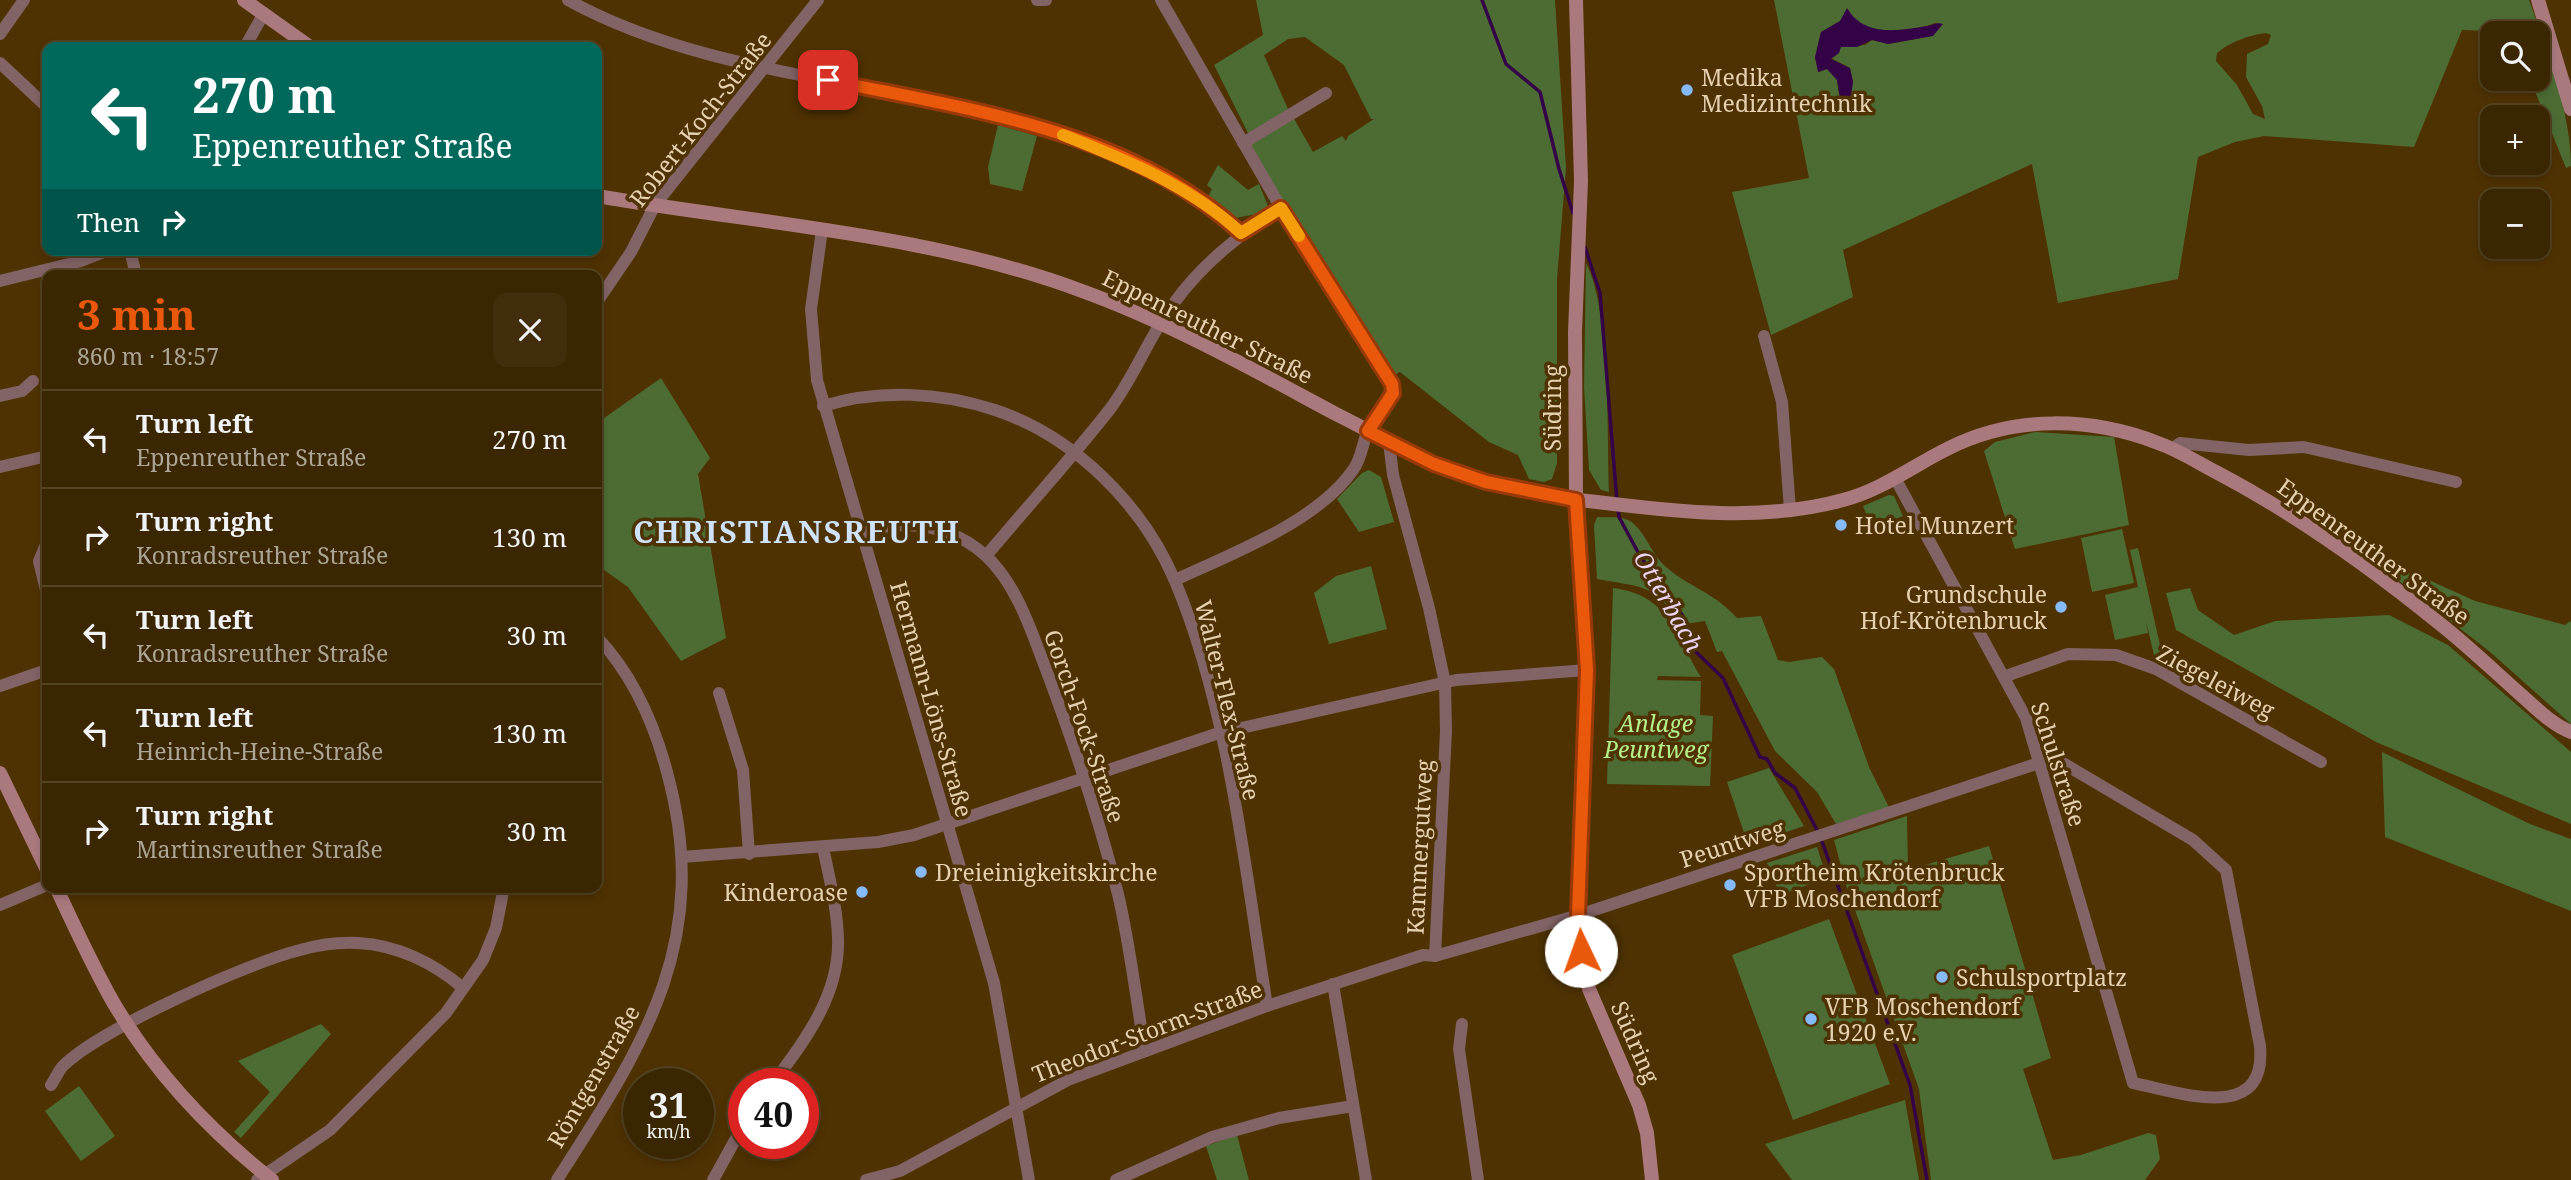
<!DOCTYPE html>
<html lang="en">
<head>
<meta charset="utf-8">
<style>
	:root { --surface:#3b2602; --page:#422e0c; --text:#f1f3f6; --muted:#aca599; --line:#544324; --accent:#ea580c }
	body { margin:0; font-family:"Noto Serif",serif; background:var(--page); color:var(--text); height:100vh; display:flex; flex-direction:column; font-size:26px; white-space:nowrap }
	* { box-sizing:border-box; margin:0 }
	p { font-size:23px; color:var(--muted) }
	.icon { flex:none; width:38px; height:38px; fill:none; stroke:currentColor; stroke-width:2; stroke-linecap:round; stroke-linejoin:round }
	.map { position:relative; flex:1; overflow:hidden }
	.panel { position:absolute; left:42px; top:270px; width:560px; height:623px; display:flex; flex-direction:column; background:var(--surface); border-radius:14px; box-shadow:0 4px 10px #0003,0 0 0 2px var(--line) }
	.panel>* { flex:none }
	.hud { position:absolute; left:42px; top:42px; width:560px; height:214px; border-radius:14px; box-shadow:0 4px 10px #0003,0 0 0 2px var(--line); background:#00695c; color:#fff; overflow:hidden }
	.tools { position:absolute; left:2480px; top:21px; display:grid; gap:14px }
	.tools a { display:grid; place-items:center; width:70px; height:70px; border-radius:14px; background:var(--surface); box-shadow:0 4px 10px #0003,0 0 0 2px var(--line); font-size:35px }
	.speed { position:absolute; left:623px; top:1068px; display:flex; gap:14px; font-size:35px; font-weight:700; text-align:center }
	.speed>* { display:grid; place-content:center; width:91px; height:91px; border-radius:50%; background:var(--surface); box-shadow:0 4px 10px #0003,0 0 0 2px var(--line); line-height:1 }
	.speed small { font-size:18px; font-weight:400 }
	.speed .limit { border:10px solid #d22; background:#fff; color:#111 }
	.pin { position:absolute; display:grid; place-items:center; width:60px; height:60px; color:#fff; margin:-30px; border-radius:14px; box-shadow:0 4px 10px #0006 }
	.me { position:absolute; width:77px; margin:-38px; rotate:357deg; stroke-linejoin:round; filter:drop-shadow(0 0 5px #0008) }
	.turn { display:flex; align-items:center; gap:24px; height:147px; padding:0 35px; font-size:32px }
	.turn .icon { width:91px; height:91px; stroke-width:2.5 }
	.turn b { display:block; font-size:49px; line-height:60px }
	.then { display:flex; align-items:center; height:66px; padding:0 35px; background:#0003; gap:14px; font-size:26px }
	.round { display:grid; place-items:center; flex:none; width:74px; height:74px; border-radius:14px; background:var(--page) }
	.head { display:flex; align-items:center; justify-content:space-between; height:119px; padding:0 35px }
	h1 { font-size:42px; font-weight:700; line-height:52px; color:var(--accent) }
	ul { padding:0; list-style:none }
	li { display:flex; align-items:center; gap:21px; height:98px; padding:0 35px; border-top:2px solid var(--line) }
	li div { flex:1 }
	li b { display:block; font-size:26px }
	li em { font-style:normal }
	.map>svg:first-child { display:block }
	.green { fill:#4d6c34; fill-rule:evenodd }
	.water { fill:#340347 }
	.lines { fill:none; stroke-linecap:round; stroke-linejoin:round }
	.stream { stroke:#340347; stroke-width:3.5 }
	.street { stroke:#826366; stroke-width:12 }
	.secondary { stroke:#aa797e; stroke-width:14 }
	.route-casing { stroke:#983908; stroke-width:18 }
	.route { stroke:#ea580c; stroke-width:12 }
	.slow { stroke:#f59e0b; stroke-width:12 }
	.poi-dot { fill:#85bbfb; stroke:#4f3202; stroke-width:2.5 }
	.labels { text-anchor:middle; dominant-baseline:central; stroke-width:7; stroke-linejoin:round; paint-order:stroke }
	.poi-label { font-size:23px; fill:#e7d1b5; stroke:#4f3202; text-anchor:start }
	.street-label { font-size:23px; fill:#e7d1b5; stroke:#4f3202 }
	.park-label { font-size:23px; font-style:italic; fill:#b6f289; stroke:#4f3202 }
	.water-label { font-size:24px; font-style:italic; fill:#edd4fb; stroke:#4f3202 }
	.district-label { font-size:30px; font-weight:bold; letter-spacing:2px; fill:#cee2fb; stroke:#4f3202 }
</style>
</head>
<body>
<div class="map">
<svg width="2571" height="1180" viewBox="0 0 2571 1180">
	<rect width="100%" height="100%" fill="#4f3202"/>
	<g class="green">
		<polygon points="1256,0 1555,0 1566,168 1557,279 1557,463 1552,479 1544,482 1529,479 1518,455 1489,442 1400,372 1391,377 1249,145 1293,117 1313,152 1342,136 1346,141 1348,136 1374,119 1371,119 1344,65 1305,37 1288,39 1264,55 1288,109 1249,135 1214,65 1263,35"/>
		<path d="M1774,0H2529C2547,49 2571,114 2571,166L2566,168L2530,79H2538V33L2462,30L2414,147L2264,136L2235,142L2198,157L2178,279L2058,303L2032,164L1843,250L1853,297L1771,335L1732,192L1809,178ZM1849,11C1852,18 1857,25 1864,28C1883,35 1920,30 1937,22L1921,38L1888,44L1872,40L1865,45L1841,47L1831,58L1850,68L1853,82L1839,94L1837,80L1827,69L1819,72L1815,58L1821,32L1840,21ZM2266,33L2271,35L2268,44L2247,54L2246,77L2262,106L2265,119L2253,114L2237,85L2216,61L2217,53C2230,42 2249,35 2266,33Z"/>
		<polygon points="998,125 1037,136 1022,191 990,184 988,167"/>
		<polygon points="1218,165 1248,190 1259,184 1268,206 1257,214 1235,218 1208,197 1212,189 1207,185"/>
		<path d="M1586,263C1611,311 1607,433 1609,492L1601,490L1589,470L1584,387Z"/>
		<polygon points="661,378 710,458 698,474 726,638 681,661 628,587 597,565 597,423"/>
		<polygon points="2035,432 2114,437 2129,525 2015,549 1984,451 1995,442"/>
		<polygon points="1369,470 1381,477 1394,522 1359,532 1337,499 1362,473"/>
		<polygon points="1889,495 1894,496 1903,516 1872,530 1863,506"/>
		<path d="M1597,517C1609,518 1625,515 1634,524C1647,536 1652,555 1666,567C1689,587 1715,593 1737,618L1761,616L1778,660L1789,662L1822,657L1834,669L1869,767L1889,807L1836,824L1817,792L1775,751L1722,651L1717,652L1705,621L1679,625C1657,583 1639,587 1597,579L1594,525Z"/>
		<polygon points="2122,529 2134,583 2092,592 2081,538"/>
		<polygon points="2138,548 2162,654 2154,655 2146,621 2148,633 2115,640 2105,595 2138,587 2130,550"/>
		<polygon points="2376,563 2420,576 2475,601 2565,625 2571,621 2571,724 2489,651"/>
		<polygon points="1371,566 1387,629 1329,644 1314,593 1336,576"/>
		<path d="M1613,588C1669,595 1674,633 1701,677L1658,676L1657,680L1701,681L1700,715L1713,716L1710,786L1607,784Z"/>
		<polygon points="2190,588 2198,610 2234,635 2275,621 2389,615 2448,645 2571,752 2571,824 2376,742 2176,630 2166,593"/>
		<polygon points="2382,752 2530,824 2571,839 2571,911 2385,837"/>
		<polygon points="1769,768 1804,826 1748,845 1727,782"/>
		<polygon points="1907,816 1908,870 1989,846 2051,1058 2023,1069 2053,1160 2081,1155 2148,1133 2156,1135 2160,1159 2145,1180 1931,1180 1919,1089 1846,885 1834,840"/>
		<polygon points="1817,847 1827,878 1780,895 1767,863"/>
		<polygon points="1829,919 1890,1084 1793,1120 1732,955"/>
		<polygon points="321,1024 331,1034 241,1138 234,1132 270,1092 238,1061"/>
		<polygon points="79,1086 115,1136 81,1161 45,1111"/>
		<polygon points="1905,1100 1919,1180 1792,1180 1765,1144"/>
		<polygon points="1237,1135 1249,1180 1217,1180 1206,1146"/>
	</g>
	<path class="water" d="M1847,8C1864,37 1898,31 1927,26C1934,25 1936,22 1943,24L1933,36L1888,44L1872,40L1857,47H1841L1839,53L1831,59L1850,68L1853,82L1851,96L1843,99H1840L1837,80L1827,69L1818,72L1815,57L1821,32L1840,21Z"/>
	<g class="lines">
		<g class="stream">
			<polyline points="1482,0 1506,64 1540,92 1559,169 1573,213"/>
			<polyline points="1585,247 1600,293 1617,502"/>
			<polyline points="1618,509 1619,517 1640,556 1683,616 1695,651 1723,678 1760,757 1767,759 1775,773 1795,788 1818,832"/>
			<polyline points="1821,839 1910,1085 1927,1180"/>
		</g>
		<g class="street">
			<path d="M568,0C772,113 1062,68 1241,233"/>
			<polyline points="1037,0 1046,0"/>
			<path d="M1161,0L1281,208L1392,384C1393,403 1375,414 1368,430C1362,444 1362,458 1353,470C1317,522 1231,554 1175,580"/>
			<polyline points="0,34 24,0"/>
			<polyline points="245,47 264,13"/>
			<polyline points="0,63 47,107"/>
			<polyline points="1243,143 1326,93"/>
			<polyline points="822,230 811,309 817,380 994,983 1029,1180"/>
			<polyline points="130,250 136,275"/>
			<polyline points="0,281 81,261 109,250"/>
			<polyline points="597,302 631,252 655,205 818,0"/>
			<polyline points="1764,336 1782,402 1790,510"/>
			<polyline points="0,396 22,391 33,381"/>
			<path d="M823,406C879,389 940,392 995,410C1074,436 1143,505 1175,581C1229,709 1245,869 1267,1006"/>
			<polyline points="1389,442 1393,475 1429,608 1445,683 1446,731 1435,956"/>
			<polyline points="2172,449 2180,443 2249,450 2304,447 2456,482"/>
			<polyline points="0,467 47,456"/>
			<path d="M861,531C905,520 949,523 985,555C1017,584 1032,633 1047,672C1074,744 1099,819 1118,894C1130,945 1136,999 1145,1051"/>
			<polyline points="47,542 39,561 47,594"/>
			<path d="M986,556C1027,507 1071,459 1110,409C1135,376 1149,336 1174,303C1203,263 1240,234 1281,208"/>
			<polyline points="2006,676 2068,654 2116,655 2156,669 2321,762"/>
			<polyline points="0,686 47,670"/>
			<polyline points="719,693 743,770 749,854"/>
			<polyline points="682,857 878,842 914,835 1219,733 1456,680 1587,670"/>
			<polyline points="0,905 47,885"/>
			<polyline points="1333,984 1366,1180"/>
			<polyline points="1462,1024 1459,1049 1478,1180"/>
			<path d="M773,1083C805,1040 840,995 838,938C837,907 829,877 823,847"/>
			<path d="M51,1085C55,1079 58,1072 62,1067C96,1031 250,962 300,950C318,945 339,942 358,943C397,945 434,963 463,988"/>
			<polyline points="257,1180 330,1130 446,1013 483,960 496,928 504,887"/>
			<path d="M557,1180C645,1043 713,941 667,772C654,723 632,674 597,637"/>
			<polyline points="713,1180 744,1124"/>
			<path d="M866,1180L900,1171L1068,1080L1267,1006L1423,955L1435,956L1579,915L2039,763L2056,759L2193,840L2226,870L2260,1046C2267,1125 2179,1092 2133,1083L2026,718L1895,478"/>
			<polyline points="1116,1180 1212,1137 1279,1118 1353,1106"/>
		</g>
		<g class="secondary">
			<polyline points="244,0 310,47"/>
			<polyline points="1576,0 1581,181 1575,332 1576,500 1587,670 1579,936 1589,989 1639,1105 1647,1133 1652,1180"/>
			<polyline points="2538,0 2571,109"/>
			<path d="M597,196C759,224 927,233 1082,291C1170,323 1252,369 1334,413C1376,434 1416,458 1460,474C1503,489 1551,497 1597,502C1678,512 1763,522 1843,500C1882,490 1914,465 1949,448C2015,415 2091,417 2158,443C2178,450 2197,462 2216,472C2294,513 2370,567 2439,623C2467,645 2493,670 2520,694C2536,708 2551,724 2571,732"/>
			<polyline points="0,773 47,870"/>
			<path d="M56,887C74,926 92,965 113,1002C153,1070 210,1131 272,1180"/>
		</g>
	</g>
	<g class="lines">
		<g class="route-casing">
			<path id="route" d="M828,80C970,110 1130,130 1241,233L1281,208L1392,384L1393,393L1368,431L1434,464L1486,482L1576,500L1587,670L1578,915L1581,951"/>
		</g>
		<use href="#route" class="route"/>
		<path class="slow" d="M1063,135C1126,160 1190,186 1241,233L1281,208L1299,236"/>
	</g>
	<g class="poi-dot">
		<circle cx="1687" cy="90" r="7"/>
		<circle cx="1841" cy="525" r="7"/>
		<circle cx="2061" cy="607" r="7"/>
		<circle cx="921" cy="872" r="7"/>
		<circle cx="1730" cy="885" r="7"/>
		<circle cx="862" cy="892" r="7"/>
		<circle cx="1942" cy="977" r="7"/>
		<circle cx="1811" cy="1019" r="7"/>
	</g>
	<g class="labels">
		<g class="poi-label">
			<text x="1701" y="77">Medika<tspan x="1701" dy="26">Medizintechnik</tspan></text>
			<text x="1855" y="525">Hotel Munzert</text>
			<text x="2047" y="594" text-anchor="end">Grundschule<tspan x="2047" dy="26">Hof-Krötenbruck</tspan></text>
			<text x="935" y="872">Dreieinigkeitskirche</text>
			<text x="1744" y="872">Sportheim Krötenbruck<tspan x="1744" dy="26">VFB Moschendorf</tspan></text>
			<text x="848" y="892" text-anchor="end">Kinderoase</text>
			<text x="1956" y="977">Schulsportplatz</text>
			<text x="1825" y="1006">VFB Moschendorf<tspan x="1825" dy="26">1920 e.V.</tspan></text>
		</g>
		<g class="street-label">
			<text transform="translate(700 119) rotate(-52)">Robert-Koch-Straße</text>
			<text transform="translate(1208 326) rotate(26)">Eppenreuther Straße</text>
			<text transform="translate(1552 408) rotate(-90)">Südring</text>
			<text transform="translate(2374 551) rotate(36)">Eppenreuther Straße</text>
			<text transform="translate(2216 681) rotate(28)">Ziegeleiweg</text>
			<text transform="translate(932 699) rotate(74)">Hermann-Löns-Straße</text>
			<text transform="translate(1228 700) rotate(76)">Walter-Flex-Straße</text>
			<text transform="translate(1085 726) rotate(71)">Gorch-Fock-Straße</text>
			<text transform="translate(2059 764) rotate(72)">Schulstraße</text>
			<text transform="translate(1732 843) rotate(-18)">Peuntweg</text>
			<text transform="translate(1419 847) rotate(-87)">Kammergutweg</text>
			<text transform="translate(1147 1031) rotate(-21)">Theodor-Storm-Straße</text>
			<text transform="translate(1636 1042) rotate(66)">Südring</text>
			<text transform="translate(593 1076) rotate(-60)">Röntgenstraße</text>
		</g>
		<g class="park-label">
			<text x="1656" y="723">Anlage<tspan x="1656" dy="26">Peuntweg</tspan></text>
		</g>
		<g class="water-label">
			<text transform="translate(1669 601) rotate(60)">Otterbach</text>
		</g>
		<g class="district-label">
			<text x="797" y="531">CHRISTIANSREUTH</text>
		</g>
	</g>
</svg>
<div class="tools">
<a><svg class="icon" aria-label="search" viewBox="0 0 24 24"><circle cx="10" cy="10" r="6"/><path d="M15 15l6 6"/></svg></a>
<a>+</a>
<a>−</a>
</div>
<div class="speed"><div>31<small>km/h</small></div><div class="limit">40</div></div>
<div class="pin" style="left:828px;top:80px;background:#d93025"><svg class="icon" aria-label="arrive" viewBox="0 0 24 24"><path d="M6 21V4h12l-3 4 3 4H6"/></svg></div>
<svg class="me" style="left:1581px;top:951px" viewBox="-20 -20 40 40"><circle r="19" fill="#fff"/><path d="M0-13L10 11 0 6-10 11z" fill="#ea580c"/></svg>
<div class="hud">
<div class="turn"><svg class="icon" aria-label="left" viewBox="0 0 24 24"><path d="M17 20v-9H6M10 6l-5 5 5 5"/></svg><div><b>270 m</b>Eppenreuther Straße</div></div>
<div class="then">Then<svg class="icon" aria-label="right" viewBox="0 0 24 24"><path d="M7 20v-9h11M14 6l5 5-5 5"/></svg></div>
</div>
<section class="panel">
<div class="head"><div><h1>3 min</h1><p>860 m · 18:57</p></div><a class="round"><svg class="icon" aria-label="close" viewBox="0 0 24 24"><path d="M6 6l12 12M18 6L6 18"/></svg></a></div>
<ul>
<li><svg class="icon" aria-label="left" viewBox="0 0 24 24"><path d="M17 20v-9H6M10 6l-5 5 5 5"/></svg><div><b>Turn left</b><p>Eppenreuther Straße</p></div><em>270 m</em></li>
<li><svg class="icon" aria-label="right" viewBox="0 0 24 24"><path d="M7 20v-9h11M14 6l5 5-5 5"/></svg><div><b>Turn right</b><p>Konradsreuther Straße</p></div><em>130 m</em></li>
<li><svg class="icon" aria-label="left" viewBox="0 0 24 24"><path d="M17 20v-9H6M10 6l-5 5 5 5"/></svg><div><b>Turn left</b><p>Konradsreuther Straße</p></div><em>30 m</em></li>
<li><svg class="icon" aria-label="left" viewBox="0 0 24 24"><path d="M17 20v-9H6M10 6l-5 5 5 5"/></svg><div><b>Turn left</b><p>Heinrich-Heine-Straße</p></div><em>130 m</em></li>
<li><svg class="icon" aria-label="right" viewBox="0 0 24 24"><path d="M7 20v-9h11M14 6l5 5-5 5"/></svg><div><b>Turn right</b><p>Martinsreuther Straße</p></div><em>30 m</em></li>
</ul>
</section>
</div>
</body>
</html>
